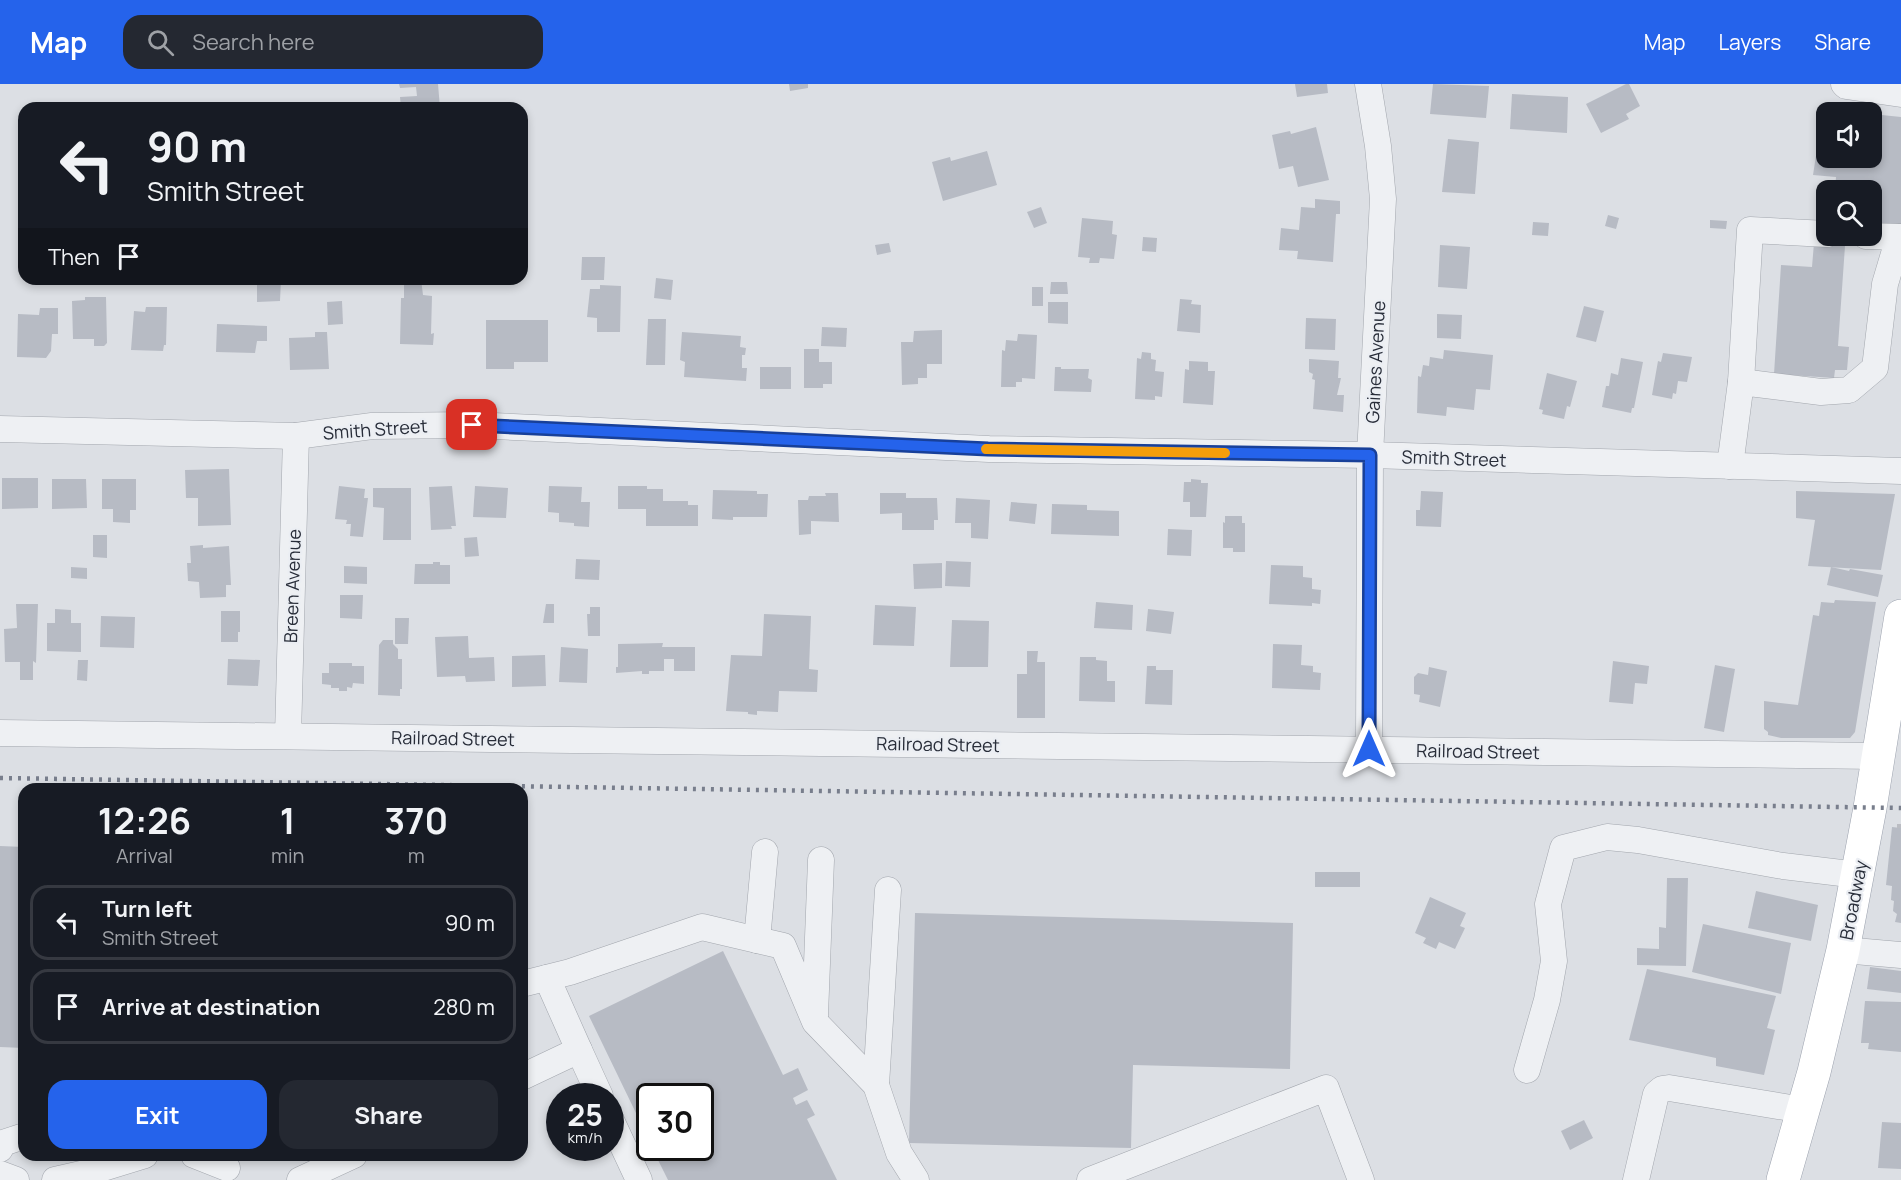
<!DOCTYPE html>
<html lang="en">
<head>
<meta charset="utf-8">
<style>
	:root { --surface:#171b24; --page:#242831; --text:#f1f3f6; --muted:#9ea1a6; --line:#363941; --accent:#2563eb }
	body { margin:0; font-family:Manrope,sans-serif; background:var(--page); color:var(--text); height:100vh; display:flex; flex-direction:column; font-size:22px; white-space:nowrap }
	* { box-sizing:border-box; margin:0 }
	p { font-size:20px; color:var(--muted) }
	.icon { flex:none; width:33px; height:33px; fill:none; stroke:currentColor; stroke-width:2; stroke-linecap:round; stroke-linejoin:round }
	.map { position:relative; flex:1; overflow:hidden }
	.side { position:absolute; left:18px; top:699px; width:510px; height:378px; display:flex; flex-direction:column; background:var(--surface); border-radius:18px; box-shadow:0 3px 9px #0003 }
	.side>* { flex:none }
	.top-card { position:absolute; left:18px; top:18px; width:510px; height:183px; border-radius:18px; box-shadow:0 3px 9px #0003; background:#171b24; color:var(--text); overflow:hidden }
	.tools { position:absolute; left:1816px; top:18px; display:grid; gap:12px }
	.tools a { display:grid; place-items:center; width:66px; height:66px; border-radius:12px; background:var(--surface); box-shadow:0 3px 9px #0003; font-size:30px }
	.speed { position:absolute; left:546px; top:999px; display:flex; gap:12px; font-size:30px; font-weight:700; text-align:center }
	.speed>* { display:grid; place-content:center; width:78px; height:78px; border-radius:50%; background:var(--surface); box-shadow:0 3px 9px #0003; line-height:1 }
	.speed small { font-size:15px; font-weight:400 }
	.speed .limit { border:3px solid #111; border-radius:9px; background:#fff; color:#111 }
	.pin { position:absolute; display:grid; place-items:center; width:51px; height:51px; color:#fff; margin:-26px; border-radius:12px; box-shadow:0 3px 9px #0006 }
	.me { position:absolute; width:66px; margin:-33px; rotate:0deg; stroke-linejoin:round; filter:drop-shadow(0 0 4px #0008) }
	.turn { display:flex; align-items:center; gap:21px; height:126px; padding:0 30px; font-size:27px }
	.turn .icon { width:78px; height:78px; stroke-width:2.5 }
	.turn b { display:block; font-size:42px; line-height:51px }
	.then { display:flex; align-items:center; height:57px; padding:0 30px; background:#0003; gap:12px; font-size:22px }
	.eta { display:flex; justify-content:space-evenly; align-items:center; height:102px; text-align:center }
	.eta b { font-size:36px; font-weight:700; line-height:42px }
	.cta { display:flex; gap:12px; margin-top:auto; padding:12px 30px }
	.cta a { flex:1; height:69px; border-radius:18px; background:var(--accent); color:#fff; font-size:24px; font-weight:700; line-height:69px; text-align:center }
	.cta a+a { background:var(--page); color:var(--text) }
	ul { padding:0; list-style:none }
	li { display:flex; align-items:center; gap:18px; height:75px; margin:0 12px 9px; padding:0 18px; border:3px solid var(--line); border-radius:18px }
	li div { flex:1 }
	li b { display:block; font-size:22px }
	li em { font-style:normal }
	header { display:flex; align-items:center; gap:36px; box-sizing:border-box; height:84px; padding:0 30px; background:var(--accent); color:#fff }
	header strong { font-size:28px }
	nav { display:flex; gap:33px; margin-inline-start:auto; font-size:21px }
	.search { width:420px; height:54px; background:var(--page); display:flex; align-items:center; gap:15px; box-sizing:border-box; padding:0 21px; border-radius:18px; color:var(--muted); font-size:22px }
	.map>svg:first-child { display:block }
	.building { fill:#b7bbc4 }
	.lines { fill:none; stroke-linecap:round; stroke-linejoin:round }
	.minor-casing { stroke:#a2a6ad; stroke-width:27 }
	.major-casing { stroke:#9da3af; stroke-width:34 }
	.path { stroke:#bbbdc3; stroke-width:4; stroke-dasharray:4.5 4.5; stroke-linecap:butt }
	.minor { stroke:#eef0f3; stroke-width:26 }
	.major { stroke:#fff; stroke-width:33 }
	.rail { stroke:#787e8c; stroke-width:4.5; stroke-dasharray:3 6; stroke-linecap:butt }
	.route-casing { stroke:#184099; stroke-width:15 }
	.route { stroke:#2563eb; stroke-width:10 }
	.slow { stroke:#f59e0b; stroke-width:10 }
	.labels { text-anchor:middle; dominant-baseline:central; stroke-width:4.5; stroke-linejoin:round; paint-order:stroke }
	.street-label { font-size:18px; fill:#282d39; stroke:#ebeef3 }
</style>
</head>
<body>
<header>
<strong>Map</strong>
<div class="search"><svg class="icon" aria-label="search" viewBox="0 0 24 24"><circle cx="10" cy="10" r="6"/><path d="M15 15l6 6"/></svg>Search here</div>
<nav><a>Map</a><a>Layers</a><a>Share</a></nav>
</header>
<div class="map">
<svg width="1901" height="1096" viewBox="0 0 1901 1096">
	<rect width="100%" height="100%" fill="#dcdfe4"/>
	<g class="building">
		<polygon points="399,0 438,0 440,24 401,24 400,13 417,12 416,3 400,4"/>
		<polygon points="789,0 808,0 808,4 790,7"/>
		<polygon points="1295,0 1327,0 1328,9 1297,13"/>
		<polygon points="1433,0 1489,2 1486,34 1430,30"/>
		<polygon points="1626,0 1629,0 1640,22 1626,30 1629,35 1601,49 1586,20"/>
		<polygon points="1512,10 1568,13 1567,49 1510,45"/>
		<polygon points="1872,30 1901,33 1901,142 1872,139 1872,106 1835,106 1836,93 1813,91 1818,59 1827,60 1827,74 1872,74"/>
		<polygon points="1316,43 1329,96 1298,103 1293,82 1279,85 1272,51 1290,47 1291,50"/>
		<polygon points="1448,55 1479,58 1475,110 1442,108"/>
		<polygon points="987,67 997,101 943,117 932,78 950,73 951,77"/>
		<polygon points="1315,115 1340,117 1340,130 1336,130 1333,178 1297,175 1298,167 1279,166 1281,144 1299,146 1301,123 1315,124"/>
		<polygon points="1041,123 1047,139 1034,144 1027,128"/>
		<polygon points="1608,131 1619,134 1616,145 1605,142"/>
		<polygon points="1082,134 1113,137 1112,150 1117,151 1114,175 1100,174 1099,179 1089,179 1090,174 1078,173"/>
		<polygon points="1710,136 1727,137 1726,145 1710,144"/>
		<polygon points="1533,138 1549,139 1548,152 1532,151"/>
		<polygon points="1143,153 1157,154 1156,168 1142,167"/>
		<polygon points="889,159 891,168 877,171 875,161"/>
		<polygon points="1814,159 1845,162 1838,262 1849,263 1847,286 1835,286 1834,294 1774,290 1781,181 1812,183"/>
		<polygon points="1440,161 1470,163 1467,205 1438,203"/>
		<polygon points="582,173 605,173 604,196 581,196"/>
		<polygon points="656,194 673,196 671,216 654,214"/>
		<polygon points="257,195 281,195 280,217 257,218"/>
		<polygon points="404,195 421,195 423,211 432,212 431,250 434,249 433,261 400,260 401,214 404,214"/>
		<polygon points="1051,198 1067,198 1068,210 1050,210"/>
		<polygon points="600,201 621,202 620,248 597,248 597,234 587,233 590,205 600,205"/>
		<rect x="1032" y="203" width="11" height="19"/>
		<polygon points="85,213 106,213 107,259 104,262 94,262 94,255 73,255 72,217 85,216"/>
		<polygon points="1180,215 1192,216 1191,220 1201,221 1200,249 1177,247"/>
		<polygon points="342,217 343,240 328,241 327,218"/>
		<polygon points="1048,218 1068,218 1068,240 1048,239"/>
		<polygon points="1584,222 1604,227 1596,258 1576,253"/>
		<polygon points="146,223 167,223 166,261 164,261 163,267 131,266 134,227 145,228"/>
		<polygon points="40,224 58,224 58,250 52,250 51,267 46,274 17,273 18,230 39,231"/>
		<polygon points="1437,230 1462,231 1461,255 1437,254"/>
		<polygon points="1306,234 1336,235 1335,266 1305,265"/>
		<polygon points="648,235 666,235 665,281 646,281"/>
		<polygon points="486,236 548,236 548,278 514,278 514,285 486,285"/>
		<polygon points="217,240 267,242 267,257 257,257 255,269 216,268"/>
		<polygon points="822,243 847,244 846,263 821,262"/>
		<polygon points="942,246 942,280 927,280 927,294 918,294 918,300 902,301 901,258 913,258 914,247"/>
		<polygon points="315,248 327,248 329,285 290,286 289,254 315,253"/>
		<polygon points="682,248 741,252 740,263 746,264 745,271 742,271 742,284 747,284 746,297 684,293 685,278 680,276"/>
		<polygon points="1018,250 1037,251 1035,295 1022,294 1022,298 1016,298 1016,303 1001,303 1002,266 1005,267 1006,256 1017,257"/>
		<polygon points="804,265 819,265 819,278 832,278 832,300 823,300 823,304 804,304"/>
		<polygon points="1444,266 1493,271 1490,306 1476,305 1474,326 1447,323 1446,332 1417,329 1418,292 1421,293 1423,281 1429,282 1430,273 1443,275"/>
		<polygon points="1142,268 1151,269 1151,275 1156,276 1155,287 1164,288 1162,313 1155,312 1155,316 1135,315 1137,274 1141,275"/>
		<polygon points="1663,269 1692,273 1687,298 1678,297 1676,310 1673,309 1672,315 1652,311 1658,277 1661,278"/>
		<polygon points="1621,274 1643,278 1634,324 1632,324 1631,329 1602,323 1606,302 1609,302 1611,289 1618,291"/>
		<polygon points="1309,275 1339,277 1338,294 1341,294 1337,311 1344,311 1343,328 1313,325 1315,296 1312,295 1313,290 1309,288"/>
		<polygon points="1189,277 1208,278 1208,287 1215,287 1213,321 1183,319 1185,285 1189,286"/>
		<rect x="760" y="283" width="31" height="22"/>
		<polygon points="1055,283 1061,283 1061,285 1089,285 1088,294 1092,296 1091,308 1054,307"/>
		<polygon points="1547,289 1577,297 1570,323 1567,322 1564,335 1542,330 1543,326 1539,325"/>
		<polygon points="229,385 231,441 198,442 198,414 186,414 185,386"/>
		<polygon points="2,394 38,394 38,424 2,425"/>
		<polygon points="52,395 86,395 87,424 52,425"/>
		<polygon points="102,395 136,395 136,426 130,426 130,439 113,438 113,425 102,425"/>
		<polygon points="1191,395 1201,396 1201,399 1208,399 1206,433 1190,433 1190,418 1183,418 1184,398 1191,398"/>
		<polygon points="339,402 365,405 364,414 368,414 363,453 350,452 351,440 346,440 347,436 335,435"/>
		<polygon points="452,402 456,442 451,442 452,445 431,446 429,403"/>
		<polygon points="475,402 508,404 506,434 473,433"/>
		<polygon points="549,402 582,403 581,418 590,418 589,443 574,442 574,439 559,438 559,429 548,428"/>
		<polygon points="618,402 647,402 647,405 663,405 663,417 688,417 688,421 698,421 698,442 646,442 646,425 618,425"/>
		<polygon points="373,404 411,404 411,456 383,456 384,424 373,423"/>
		<polygon points="713,406 757,407 757,410 768,410 767,433 733,433 733,436 712,435"/>
		<polygon points="1421,407 1443,408 1441,443 1416,442 1416,426 1420,426"/>
		<polygon points="1796,407 1895,410 1881,486 1808,482 1815,436 1796,434"/>
		<polygon points="825,409 838,409 839,438 811,437 811,450 799,451 798,416 808,416 809,412 826,412"/>
		<polygon points="880,409 906,409 906,414 937,414 938,436 934,436 934,446 902,446 902,429 880,430"/>
		<polygon points="956,414 990,416 988,455 971,454 971,439 955,439"/>
		<polygon points="1011,418 1037,420 1035,440 1009,437"/>
		<polygon points="1052,420 1087,421 1087,426 1119,427 1119,452 1051,450"/>
		<polygon points="1225,432 1242,432 1242,439 1245,439 1245,468 1233,468 1233,464 1223,464 1223,438 1225,439"/>
		<polygon points="1168,445 1192,446 1191,472 1167,471"/>
		<polygon points="93,451 107,451 107,474 93,473"/>
		<polygon points="477,453 479,472 465,473 464,454"/>
		<polygon points="203,461 203,464 229,462 231,501 226,501 226,513 200,514 199,498 188,497 187,479 191,479 190,462"/>
		<polygon points="576,475 600,476 599,496 575,495"/>
		<polygon points="946,477 971,478 970,503 945,502"/>
		<polygon points="433,478 440,478 440,481 450,481 450,500 414,500 415,480 433,480"/>
		<polygon points="942,479 942,504 914,505 913,480"/>
		<polygon points="1271,481 1303,482 1303,493 1312,494 1312,505 1321,506 1320,520 1312,519 1312,522 1269,520"/>
		<polygon points="344,482 367,483 367,500 344,499"/>
		<polygon points="71,483 87,484 87,495 71,494"/>
		<polygon points="1831,483 1849,487 1850,485 1883,491 1878,513 1827,501"/>
		<polygon points="340,511 363,511 362,535 340,534"/>
		<polygon points="1835,516 1876,518 1855,648 1850,654 1781,654 1768,651 1768,648 1764,645 1764,617 1798,621 1813,531 1819,532 1821,518 1834,519"/>
		<polygon points="1096,518 1133,521 1132,546 1094,544"/>
		<polygon points="16,520 38,520 36,579 33,577 33,596 20,596 20,578 5,578 4,545 17,544"/>
		<polygon points="546,520 554,520 554,539 543,539"/>
		<polygon points="875,521 916,523 914,562 873,561"/>
		<polygon points="590,523 600,523 600,552 588,552 587,530 590,530"/>
		<polygon points="55,525 71,526 71,539 81,539 81,568 47,567 47,539 55,539"/>
		<polygon points="1148,525 1174,528 1171,550 1146,547"/>
		<polygon points="221,527 240,527 240,548 238,548 238,558 221,558"/>
		<polygon points="764,530 811,532 809,585 818,586 817,608 779,607 778,628 757,627 757,631 748,630 748,628 726,627 731,571 762,572"/>
		<polygon points="101,532 135,533 134,564 100,563"/>
		<polygon points="395,534 409,534 408,560 395,560"/>
		<polygon points="952,536 989,537 988,583 950,583"/>
		<polygon points="468,552 469,574 494,573 495,597 466,598 465,592 437,593 435,553"/>
		<polygon points="383,556 393,556 393,560 398,565 398,575 402,575 402,605 400,605 400,612 378,611 379,561"/>
		<polygon points="663,559 662,563 695,563 695,587 674,587 674,575 664,575 664,587 649,587 649,590 642,590 642,587 616,589 616,583 618,583 618,560"/>
		<polygon points="1273,560 1302,561 1301,581 1313,582 1313,588 1321,589 1320,606 1272,604"/>
		<polygon points="561,563 588,565 587,599 559,598"/>
		<polygon points="1027,567 1038,567 1037,578 1045,578 1045,634 1017,634 1017,590 1027,590"/>
		<polygon points="545,571 546,602 512,603 512,572"/>
		<polygon points="1080,573 1096,573 1096,576 1107,577 1107,597 1115,597 1115,618 1079,617"/>
		<polygon points="228,575 260,576 258,602 227,601"/>
		<polygon points="78,576 88,576 87,597 77,596"/>
		<polygon points="1613,577 1649,582 1647,600 1635,599 1633,620 1609,618"/>
		<polygon points="329,579 352,579 352,582 364,582 364,600 353,599 352,604 347,603 347,607 339,607 339,604 331,604 331,601 322,600 322,589 329,589"/>
		<polygon points="1715,581 1735,585 1724,648 1704,644"/>
		<polygon points="1147,582 1156,582 1156,586 1173,586 1172,621 1145,620"/>
		<polygon points="1429,583 1447,587 1440,623 1419,618 1420,611 1414,610 1414,593 1418,589 1428,591"/>
		<polygon points="1892,743 1901,744 1901,839 1895,838 1897,830 1893,827 1894,817 1891,816 1892,802 1886,801"/>
		<polygon points="0,762 24,763 24,964 0,963"/>
		<rect x="1315" y="788" width="45" height="15"/>
		<polygon points="1667,794 1688,794 1686,882 1637,881 1637,864 1659,865 1659,843 1666,844"/>
		<polygon points="1756,807 1818,821 1811,857 1748,844"/>
		<polygon points="1430,813 1466,829 1460,842 1465,844 1455,865 1439,858 1436,865 1423,859 1426,854 1415,849"/>
		<polygon points="915,829 1293,839 1290,985 1133,981 1131,1064 909,1059"/>
		<polygon points="1703,840 1791,859 1781,910 1692,888"/>
		<polygon points="723,867 783,991 798,984 808,1006 793,1014 796,1021 807,1016 815,1031 807,1035 837,1096 668,1096 652,1064 700,1064 700,1012 650,1012 650,1058 589,932"/>
		<polygon points="1870,883 1901,887 1901,909 1867,905"/>
		<polygon points="1647,885 1776,912 1767,944 1775,946 1764,991 1716,982 1716,974 1629,956"/>
		<polygon points="1865,917 1901,918 1901,968 1868,965 1869,959 1861,959"/>
		<polygon points="1584,1036 1593,1054 1570,1066 1561,1047"/>
		<polygon points="1882,1038 1901,1039 1901,1085 1878,1084"/>
	</g>
	<g class="lines">
		<g class="minor-casing">
			<g id="minor">
				<polyline points="1368,0 1378,62 1383,115 1370,371 1369,665"/>
				<polyline points="1844,0 1846,2 1901,10"/>
				<polyline points="1866,152 1901,153"/>
				<polyline points="1741,298 1750,146 1827,150"/>
				<polyline points="0,345 296,352 372,342 472,341 989,365 1370,371 1901,387"/>
				<polyline points="1730,382 1741,298 1821,308 1849,306 1875,284 1885,200 1899,153"/>
				<polyline points="0,649 1877,672"/>
				<polyline points="288,652 296,352"/>
				<polyline points="757,856 765,768"/>
				<polyline points="1843,866 1901,871"/>
				<polyline points="547,894 579,966"/>
				<polyline points="522,900 570,888 702,843 783,862 815,938 876,1001 899,1069 916,1096"/>
				<polyline points="815,931 821,776"/>
				<polyline points="1527,986 1547,916 1554,877 1548,820 1563,764 1607,753 1638,756 1783,782 1858,791"/>
				<polyline points="522,993 579,966 600,1012"/>
				<polyline points="876,1001 888,806"/>
				<polyline points="610,1034 639,1096"/>
				<polyline points="0,1065 3,1059 24,1052"/>
				<polyline points="194,1071 227,1084"/>
				<polyline points="0,1090 16,1096"/>
				<polyline points="55,1096 90,1088 145,1071"/>
				<polyline points="300,1096 354,1071"/>
				<polyline points="1090,1096 1326,1004 1361,1096"/>
				<polyline points="1636,1096 1656,1010 1662,1005 1669,1004 1803,1026"/>
			</g>
		</g>
		<g class="major-casing">
			<polyline id="major" points="1783,1096 1814,988 1843,866 1870,724 1901,532"/>
		</g>
		<polyline class="path" points="1897,742 1901,742"/>
		<use href="#minor" class="minor"/>
		<use href="#major" class="major"/>
		<polyline class="rail" points="0,694 1901,724"/>
	</g>
	<g class="lines">
		<g class="route-casing">
			<polyline id="route" points="472,341 988,365 1370,371 1369,665"/>
		</g>
		<use href="#route" class="route"/>
		<polyline class="slow" points="986,365 1225,369"/>
	</g>
	<g class="labels">
		<g class="street-label">
			<text transform="translate(1375 278) rotate(-87)">Gaines Avenue</text>
			<text transform="translate(375 345) rotate(-4)">Smith Street</text>
			<text transform="translate(1454 374) rotate(2)">Smith Street</text>
			<text transform="translate(292 502) rotate(-88)">Breen Avenue</text>
			<text transform="translate(453 654) rotate(1)">Railroad Street</text>
			<text transform="translate(938 660) rotate(1)">Railroad Street</text>
			<text transform="translate(1478 667) rotate(1)">Railroad Street</text>
			<text transform="translate(1853 816) rotate(-79)">Broadway</text>
		</g>
	</g>
</svg>
<div class="tools">
<a><svg class="icon" aria-label="sound" viewBox="0 0 24 24"><path d="M4 9h4l5-4v14l-5-4H4zM17 9q2 3 0 6"/></svg></a>
<a><svg class="icon" aria-label="search" viewBox="0 0 24 24"><circle cx="10" cy="10" r="6"/><path d="M15 15l6 6"/></svg></a>
</div>
<div class="speed"><div>25<small>km/h</small></div><div class="limit">30</div></div>
<div class="pin" style="left:472px;top:341px;background:#d93025"><svg class="icon" aria-label="arrive" viewBox="0 0 24 24"><path d="M6 21V4h12l-3 4 3 4H6"/></svg></div>
<svg class="me" style="left:1369px;top:665px" viewBox="-20 -20 40 40"><path d="M0-17L14 15 0 8-14 15z" fill="#2563eb" stroke="#fff" stroke-width="4"/></svg>
<div class="top-card">
<div class="turn"><svg class="icon" aria-label="left" viewBox="0 0 24 24"><path d="M17 20v-9H6M10 6l-5 5 5 5"/></svg><div><b>90 m</b>Smith Street</div></div>
<div class="then">Then<svg class="icon" aria-label="arrive" viewBox="0 0 24 24"><path d="M6 21V4h12l-3 4 3 4H6"/></svg></div>
</div>
<section class="side">
<div class="eta">
<div><b>12:26</b><p>Arrival</p></div>
<div><b>1</b><p>min</p></div>
<div><b>370</b><p>m</p></div>
</div>
<ul>
<li><svg class="icon" aria-label="left" viewBox="0 0 24 24"><path d="M17 20v-9H6M10 6l-5 5 5 5"/></svg><div><b>Turn left</b><p>Smith Street</p></div><em>90 m</em></li>
<li><svg class="icon" aria-label="arrive" viewBox="0 0 24 24"><path d="M6 21V4h12l-3 4 3 4H6"/></svg><div><b>Arrive at destination</b></div><em>280 m</em></li>
</ul>
<div class="cta"><a>Exit</a><a>Share</a></div>
</section>
</div>
</body>
</html>
